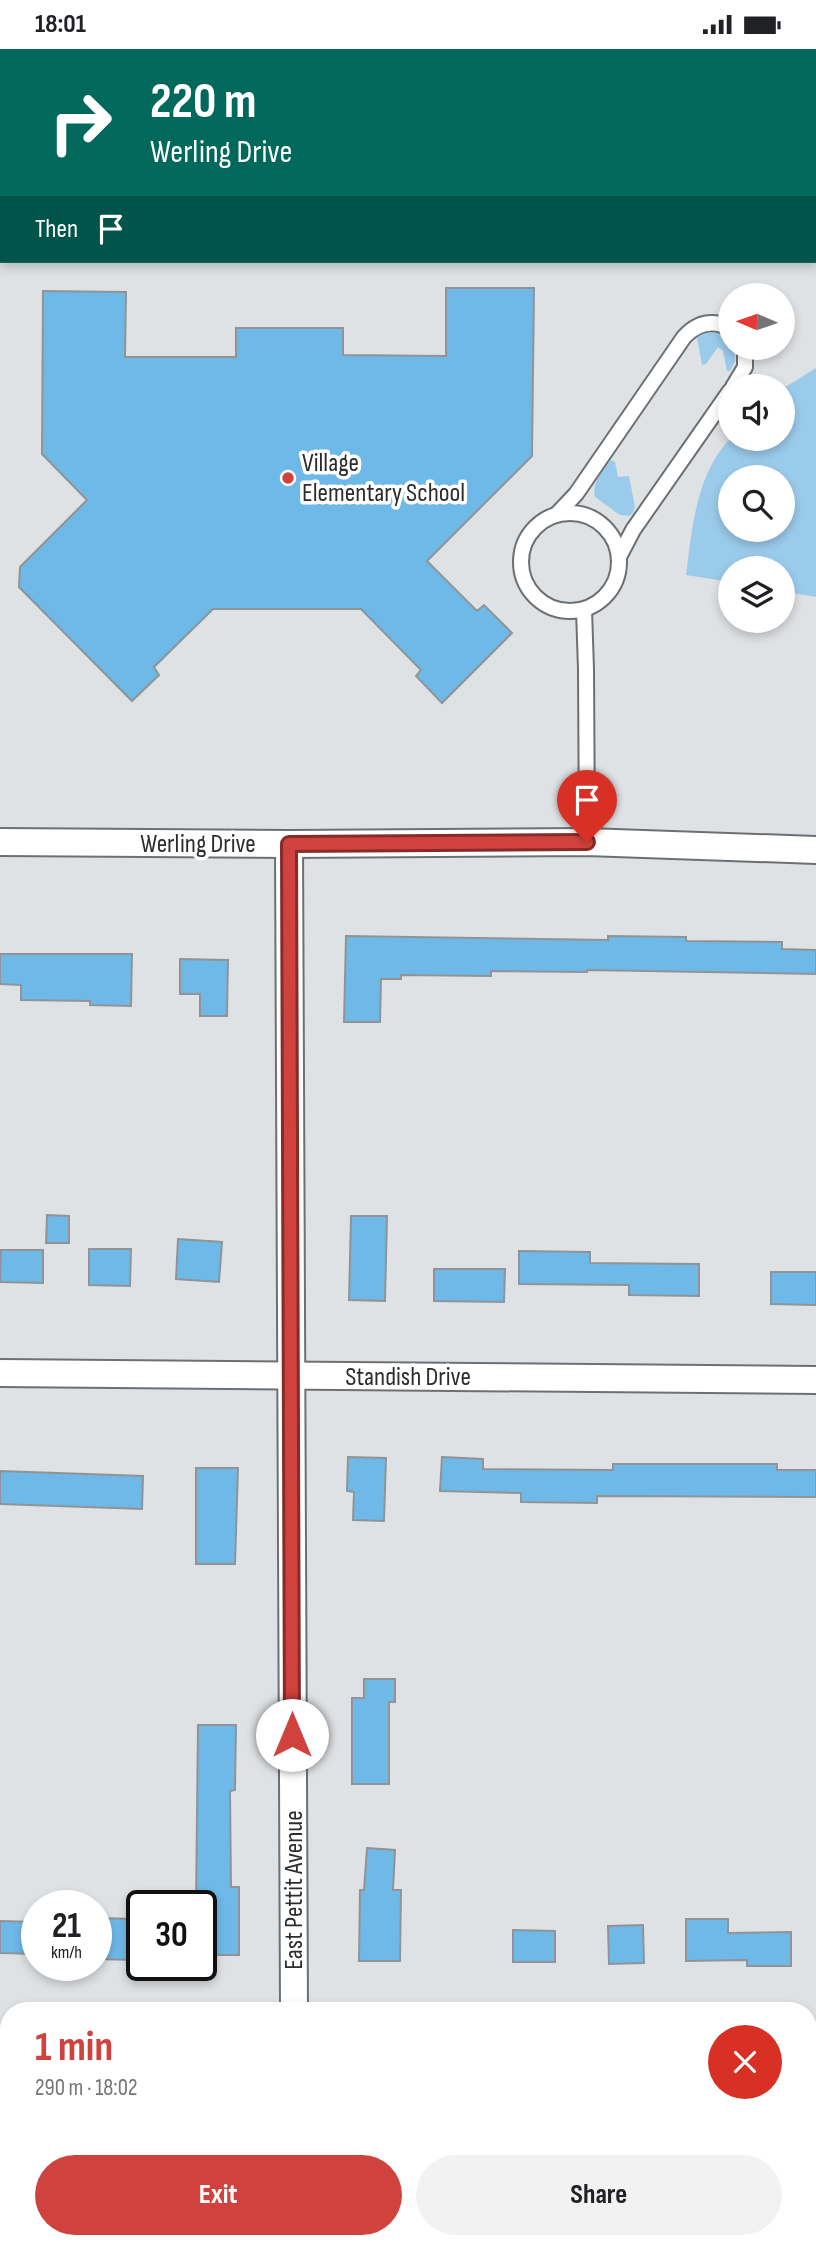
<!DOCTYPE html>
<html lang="en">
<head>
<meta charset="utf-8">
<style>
	:root { --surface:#fff; --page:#f2f2f2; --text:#202124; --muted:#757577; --accent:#d0423d }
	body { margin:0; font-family:"Sofia Sans Condensed",sans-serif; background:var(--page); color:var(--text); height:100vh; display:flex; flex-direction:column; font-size:26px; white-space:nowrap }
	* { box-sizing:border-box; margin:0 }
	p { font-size:23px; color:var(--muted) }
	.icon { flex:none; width:38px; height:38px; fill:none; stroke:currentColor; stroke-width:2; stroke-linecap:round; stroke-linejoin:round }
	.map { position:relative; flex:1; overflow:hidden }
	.side { position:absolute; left:0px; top:1953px; width:817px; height:247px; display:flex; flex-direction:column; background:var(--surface); border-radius:28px 28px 0 0; box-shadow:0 4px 10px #0003 }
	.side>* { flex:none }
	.banner { position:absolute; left:0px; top:0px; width:817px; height:214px; box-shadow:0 4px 10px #0003; background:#00695c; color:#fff; overflow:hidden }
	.needle { width:46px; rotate:272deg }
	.buttons { position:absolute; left:718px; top:234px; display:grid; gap:14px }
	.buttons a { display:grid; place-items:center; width:77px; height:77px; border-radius:50%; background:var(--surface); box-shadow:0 4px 10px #0003; font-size:35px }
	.speed { position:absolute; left:21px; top:1841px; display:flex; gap:14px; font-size:35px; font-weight:700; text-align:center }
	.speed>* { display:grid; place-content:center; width:91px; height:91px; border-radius:50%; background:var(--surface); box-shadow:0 4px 10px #0003; line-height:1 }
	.speed small { font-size:18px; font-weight:400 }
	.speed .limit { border:4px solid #111; border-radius:10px; background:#fff; color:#111 }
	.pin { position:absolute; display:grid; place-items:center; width:60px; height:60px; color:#fff; margin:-72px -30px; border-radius:50% 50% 50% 0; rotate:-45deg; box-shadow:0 0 7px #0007 }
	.pin .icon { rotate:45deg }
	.me { position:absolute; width:77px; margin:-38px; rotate:0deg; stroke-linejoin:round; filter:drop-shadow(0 0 5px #0008) }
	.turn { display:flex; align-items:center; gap:24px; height:147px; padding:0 35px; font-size:32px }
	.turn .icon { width:91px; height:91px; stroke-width:2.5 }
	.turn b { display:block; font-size:49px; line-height:60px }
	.then { display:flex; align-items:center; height:66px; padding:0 35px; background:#0003; gap:14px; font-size:26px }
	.round { display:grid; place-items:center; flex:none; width:74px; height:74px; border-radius:37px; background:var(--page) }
	.headline { display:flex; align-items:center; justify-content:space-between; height:119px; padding:0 35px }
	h1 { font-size:42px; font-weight:700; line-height:52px; color:var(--accent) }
	.primary-button { display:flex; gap:14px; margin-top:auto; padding:14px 35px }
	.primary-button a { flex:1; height:80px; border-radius:42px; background:var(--accent); color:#fff; font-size:28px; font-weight:700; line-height:80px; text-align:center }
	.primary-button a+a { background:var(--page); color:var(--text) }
	.status { display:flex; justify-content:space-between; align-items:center; height:49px; padding:0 35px; background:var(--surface); direction:ltr }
	.status svg { height:19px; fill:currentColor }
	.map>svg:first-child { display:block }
	.green { fill:#9bcbeb; fill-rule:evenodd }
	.building { fill:#6eb9e8; stroke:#919496; stroke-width:2 }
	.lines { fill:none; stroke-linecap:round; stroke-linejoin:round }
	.lane-casing { stroke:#6d7072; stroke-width:18 }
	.street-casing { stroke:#6d7072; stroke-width:30 }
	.lane { stroke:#fff; stroke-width:14 }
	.street { stroke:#fff; stroke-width:26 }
	.route-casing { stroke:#872b28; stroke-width:18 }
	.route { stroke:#d0423d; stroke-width:12 }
	.poi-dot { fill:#d0423d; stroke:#fff; stroke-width:2.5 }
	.labels { text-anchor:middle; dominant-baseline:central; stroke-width:7; stroke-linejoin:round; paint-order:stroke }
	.poi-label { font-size:26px; fill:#2b2c2d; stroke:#fff; text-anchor:start }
	.street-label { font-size:26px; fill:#2b2c2d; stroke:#fff }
</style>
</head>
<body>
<div class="status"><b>18:01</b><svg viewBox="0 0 49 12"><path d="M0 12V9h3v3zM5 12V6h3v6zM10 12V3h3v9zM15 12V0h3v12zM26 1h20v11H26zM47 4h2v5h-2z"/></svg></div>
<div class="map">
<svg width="816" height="2199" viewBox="0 0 816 2199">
	<rect width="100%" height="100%" fill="#dfe2e5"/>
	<g class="green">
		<polygon points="706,283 721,284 730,292 730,299 734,299 735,312 730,322 727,322 723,302 718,298 706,315 702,316 697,289"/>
		<path d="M816,319V548L782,542V520H730V533L686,526C692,480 696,425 730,390H782V340ZM730,429H782V481H730Z"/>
		<path d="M611,411L615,413L618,428L629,427L635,458L633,464L629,467L620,466L595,448C591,434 603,421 611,411Z"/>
	</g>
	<g class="building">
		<polygon points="446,239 534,239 532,407 427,512 477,562 484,556 512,584 442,654 416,627 421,621 361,560 213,560 154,618 159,626 132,652 19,538 20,518 87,451 42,405 43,242 126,243 125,308 236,308 236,279 343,279 343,306 446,307"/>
		<polygon points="346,887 608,891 608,887 686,888 686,892 782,893 782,900 816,901 816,925 587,921 587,923 491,922 491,927 401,926 401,930 381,930 380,973 344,973"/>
		<polygon points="0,905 132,905 131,957 90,956 90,952 21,951 21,936 0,935"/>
		<polygon points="180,910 228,911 227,967 200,967 200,945 180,945"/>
		<polygon points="47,1166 69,1167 69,1194 46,1194"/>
		<polygon points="351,1167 387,1167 385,1252 349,1251"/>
		<polygon points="178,1190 222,1193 219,1233 176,1230"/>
		<polygon points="89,1200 131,1200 130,1237 89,1236"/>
		<polygon points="1,1201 43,1201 43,1234 0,1233"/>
		<polygon points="519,1202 590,1203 590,1214 699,1215 699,1247 629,1246 629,1236 519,1235"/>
		<polygon points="434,1220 505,1220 504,1253 434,1252"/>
		<polygon points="771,1223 816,1223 816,1256 771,1255"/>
		<polygon points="348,1408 386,1409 384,1472 353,1471 354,1443 347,1442"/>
		<polygon points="442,1408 483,1410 483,1420 613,1421 613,1415 777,1415 777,1421 816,1421 816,1448 597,1447 597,1454 521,1453 521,1444 440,1442"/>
		<polygon points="196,1419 238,1419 235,1515 196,1515"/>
		<polygon points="0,1422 143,1427 142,1460 0,1455"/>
		<polygon points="364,1630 395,1630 395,1653 389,1653 389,1735 352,1735 352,1649 364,1649"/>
		<polygon points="198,1676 236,1676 235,1741 230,1742 231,1838 239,1838 239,1906 201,1906 201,1857 196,1857"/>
		<polygon points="367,1799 395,1801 393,1841 401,1841 400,1912 359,1912 360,1841 364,1841"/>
		<polygon points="96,1869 137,1870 136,1911 96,1910"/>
		<polygon points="686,1870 728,1870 728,1884 791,1883 791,1917 747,1917 747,1911 686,1912"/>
		<polygon points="0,1872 37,1873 37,1905 0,1904"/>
		<polygon points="643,1876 644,1914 609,1915 608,1877"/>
		<polygon points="513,1881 555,1882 555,1913 513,1913"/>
	</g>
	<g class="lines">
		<g class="lane-casing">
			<g id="lane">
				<polyline points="733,338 745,318 745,299"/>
				<circle cx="570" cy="513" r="49"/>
				<path d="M557,465L576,445L684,288C697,274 712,270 730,279"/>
				<polyline points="620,506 633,481 730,342"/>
				<polyline points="584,561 586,620 587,793"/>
			</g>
		</g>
		<g class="street-casing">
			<g id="street">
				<polyline points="0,793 289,795 587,793 816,801"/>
				<polyline points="289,795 294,1962"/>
				<polyline points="0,1324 816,1331"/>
				<polyline points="0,2003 9,2003"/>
				<polyline points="808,2011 816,2011"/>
				<polyline points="294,2199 294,2191"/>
			</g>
		</g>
		<use href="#lane" class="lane"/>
		<use href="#street" class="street"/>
	</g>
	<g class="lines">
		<g class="route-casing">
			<polyline id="route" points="292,1686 289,795 587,793"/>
		</g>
		<use href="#route" class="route"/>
	</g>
	<circle class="poi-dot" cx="288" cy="429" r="7"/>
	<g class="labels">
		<g class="poi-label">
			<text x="302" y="414">Village<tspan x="302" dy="30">Elementary School</tspan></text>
		</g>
		<g class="street-label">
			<text x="198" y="795">Werling Drive</text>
			<text x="408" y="1328">Standish Drive</text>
			<text transform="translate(294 1841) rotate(-90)">East Pettit Avenue</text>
		</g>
	</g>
</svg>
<div class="buttons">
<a><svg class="needle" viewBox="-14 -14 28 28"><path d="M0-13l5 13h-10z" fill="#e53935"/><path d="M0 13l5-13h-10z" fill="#757577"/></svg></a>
<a><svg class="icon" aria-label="sound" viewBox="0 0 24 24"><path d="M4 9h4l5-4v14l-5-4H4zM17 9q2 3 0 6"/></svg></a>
<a><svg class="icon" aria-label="search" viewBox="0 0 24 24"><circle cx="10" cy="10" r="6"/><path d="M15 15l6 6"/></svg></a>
<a><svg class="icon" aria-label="layers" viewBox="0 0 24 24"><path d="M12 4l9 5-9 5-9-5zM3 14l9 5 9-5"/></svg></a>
</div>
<div class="speed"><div>21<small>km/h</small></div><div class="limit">30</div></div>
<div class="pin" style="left:587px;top:793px;background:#d93025"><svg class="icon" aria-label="arrive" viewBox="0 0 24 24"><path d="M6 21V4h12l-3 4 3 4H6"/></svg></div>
<svg class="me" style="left:292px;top:1686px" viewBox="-20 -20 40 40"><circle r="19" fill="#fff"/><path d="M0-13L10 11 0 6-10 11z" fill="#d0423d"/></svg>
<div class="banner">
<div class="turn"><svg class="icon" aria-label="right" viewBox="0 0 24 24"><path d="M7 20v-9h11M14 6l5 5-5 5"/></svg><div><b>220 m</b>Werling Drive</div></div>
<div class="then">Then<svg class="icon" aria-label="arrive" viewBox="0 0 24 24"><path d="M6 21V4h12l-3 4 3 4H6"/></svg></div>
</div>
<section class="side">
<div class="headline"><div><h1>1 min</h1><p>290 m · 18:02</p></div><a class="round" style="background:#d93025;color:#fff"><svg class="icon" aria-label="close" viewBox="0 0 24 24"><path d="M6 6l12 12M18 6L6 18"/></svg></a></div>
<div class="primary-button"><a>Exit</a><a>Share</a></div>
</section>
</div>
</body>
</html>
